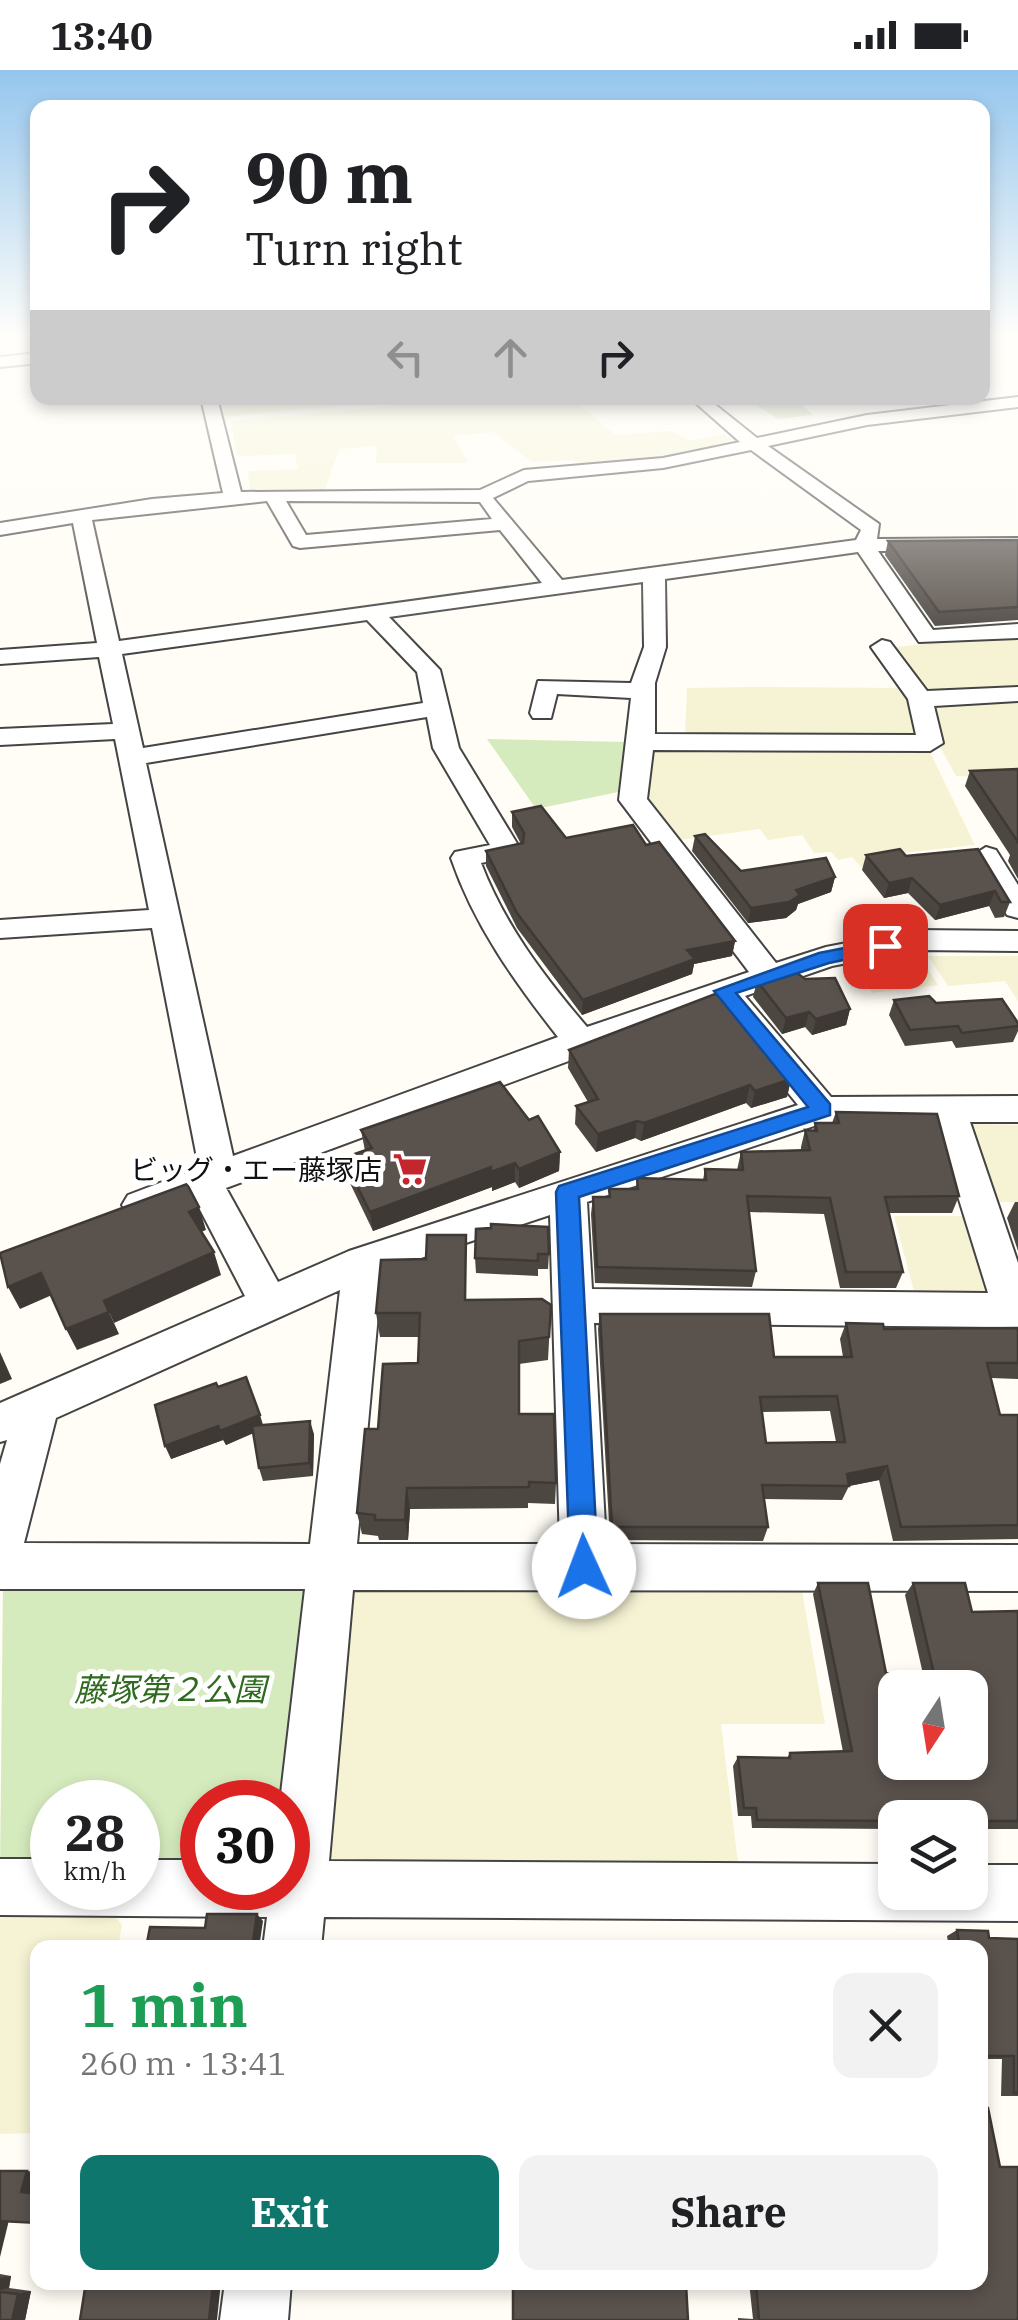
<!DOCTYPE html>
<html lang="en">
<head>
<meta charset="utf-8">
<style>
	:root { --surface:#fff; --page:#f2f2f2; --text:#202124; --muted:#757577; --accent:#0f766e }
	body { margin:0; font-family:"IBM Plex Serif","Noto Sans JP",serif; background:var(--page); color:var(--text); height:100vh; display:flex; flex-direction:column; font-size:38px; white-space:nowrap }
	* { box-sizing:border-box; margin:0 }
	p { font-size:32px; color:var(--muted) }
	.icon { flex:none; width:55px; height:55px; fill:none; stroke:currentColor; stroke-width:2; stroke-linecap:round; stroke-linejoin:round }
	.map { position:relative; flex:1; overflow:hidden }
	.details { position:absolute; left:30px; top:1870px; width:958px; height:350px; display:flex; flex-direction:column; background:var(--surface); border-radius:20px; box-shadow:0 5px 15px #0003 }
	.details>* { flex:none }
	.hud { position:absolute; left:30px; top:30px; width:960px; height:305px; border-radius:20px; box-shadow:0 5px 15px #0003; background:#fff; color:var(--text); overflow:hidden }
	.needle { width:65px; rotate:192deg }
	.buttons { position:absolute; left:878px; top:1600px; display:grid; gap:20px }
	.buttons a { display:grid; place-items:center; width:110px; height:110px; border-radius:20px; background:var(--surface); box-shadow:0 5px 15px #0003; font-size:50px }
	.speed { position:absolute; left:30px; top:1710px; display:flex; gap:20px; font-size:50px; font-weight:700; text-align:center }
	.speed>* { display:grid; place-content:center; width:130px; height:130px; border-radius:50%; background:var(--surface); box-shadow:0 5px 15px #0003; line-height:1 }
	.speed small { font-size:25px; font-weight:400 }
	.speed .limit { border:15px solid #d22; background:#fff; color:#111 }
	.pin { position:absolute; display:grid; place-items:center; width:85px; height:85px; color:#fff; margin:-42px; border-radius:20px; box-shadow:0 5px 15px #0006 }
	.me { position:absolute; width:110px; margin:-55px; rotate:358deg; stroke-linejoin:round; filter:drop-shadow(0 0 8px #0008) }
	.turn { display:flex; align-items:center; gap:35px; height:210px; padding:0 50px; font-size:45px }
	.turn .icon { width:130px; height:130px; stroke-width:2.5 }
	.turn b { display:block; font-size:70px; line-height:85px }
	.lanes { display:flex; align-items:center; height:95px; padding:0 50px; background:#0003; justify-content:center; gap:50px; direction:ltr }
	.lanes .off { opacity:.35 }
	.round { display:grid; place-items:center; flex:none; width:105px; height:105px; border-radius:20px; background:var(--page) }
	.overview { display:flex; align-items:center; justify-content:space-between; height:170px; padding:0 50px }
	h1 { font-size:60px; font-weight:700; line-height:75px; color:#1e9e55 }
	.action { display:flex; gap:20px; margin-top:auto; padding:20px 50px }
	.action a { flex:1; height:115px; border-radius:20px; background:var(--accent); color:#fff; font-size:40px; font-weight:700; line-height:115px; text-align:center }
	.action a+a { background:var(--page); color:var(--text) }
	.status { display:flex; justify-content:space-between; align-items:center; height:70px; padding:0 50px; background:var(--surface); direction:ltr }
	.status svg { height:28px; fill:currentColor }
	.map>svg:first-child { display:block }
	.farmland { fill:#f6f3d4 }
	.green { fill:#d5ebbd }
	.cemetery { fill:#d9e3c4 }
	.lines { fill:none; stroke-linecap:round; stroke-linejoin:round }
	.minor-casing { stroke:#444; stroke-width:4 }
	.minor { fill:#fff; fill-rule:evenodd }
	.wall { fill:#4d4742; fill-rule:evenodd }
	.shaded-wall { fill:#3f3936 }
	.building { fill:#5a524d; stroke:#3f3936; stroke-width:2.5; fill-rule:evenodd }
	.route { fill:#1a73e8; stroke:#114b97; stroke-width:2.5 }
	.labels { text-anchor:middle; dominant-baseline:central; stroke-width:10; stroke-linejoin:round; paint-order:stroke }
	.poi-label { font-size:28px; fill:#111; stroke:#fff; text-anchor:end }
	.near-park-label { font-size:32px; font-style:italic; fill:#2f6b1f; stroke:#fff }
</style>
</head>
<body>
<div class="status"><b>13:40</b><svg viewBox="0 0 49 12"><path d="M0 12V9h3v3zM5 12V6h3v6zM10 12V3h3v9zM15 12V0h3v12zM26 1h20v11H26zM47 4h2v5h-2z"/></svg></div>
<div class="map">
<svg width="1018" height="2250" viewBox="0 0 1018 2250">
	<rect width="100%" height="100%" fill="#fffdf5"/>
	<g class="farmland">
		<polygon points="217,328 420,328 224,347"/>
		<polygon points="481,328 571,328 615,365 672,361 690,371 724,364 732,369 688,384 585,396 574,390 532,392 493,362 453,366 468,393 376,393 377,376 339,379 324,422 250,421 248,401 298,399 295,384 237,386 231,351"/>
		<polygon points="1018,563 1018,620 923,623 888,578"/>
		<polygon points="752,617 904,618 918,665 685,664 687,618"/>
		<polygon points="1018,627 1018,708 956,706 935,668 931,629"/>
		<polygon points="648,674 927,676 975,775 902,783 903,788 861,797 852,787 838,790 831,782 814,783 802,765 768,770 760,759 673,771 642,728"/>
		<polygon points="913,886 922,890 938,915 872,923 856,894"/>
		<polygon points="928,886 1018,886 1018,931 1005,911 948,916"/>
		<polygon points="973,1054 1018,1055 1018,1132 989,1132 964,1058"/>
		<polygon points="894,1146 966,1146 989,1218 983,1226 915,1225"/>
		<polygon points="354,1509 801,1515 825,1654 721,1654 738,1793 335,1792 319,1779"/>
		<polygon points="0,1836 107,1838 122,1855 118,1877 38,1878 37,2063 0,2064"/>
	</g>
	<g class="green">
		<polygon points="487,669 630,672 623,721 536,739"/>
		<polygon points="3,1513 313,1517 288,1753 288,1732 202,1732 202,1802 138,1802 138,1732 52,1732 52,1803 0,1803"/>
	</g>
	<polygon class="cemetery" points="745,328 825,328 827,329 799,332 813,345 778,349"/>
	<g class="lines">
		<g class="minor-casing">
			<g id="minor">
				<polygon points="38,283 38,293 0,297 0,287"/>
				<path d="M1018,327V337L867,355L768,376L879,454L877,469L1018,468V480L878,481L933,560L1018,554V568L919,572L858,482L665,509L666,577L655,613V664L916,665L908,629L871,577L882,570L890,572L927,621L1018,617V631L934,636L943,673L930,681L653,680L647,729L776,893L826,877L914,860L1018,861V881L914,880L832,896L745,926L831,1027L1018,1026V1052H970L1018,1193V1270L1004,1265L999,1257L594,1253L606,1474L1018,1475V1521L353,1520L329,1791L895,1794V1822H970V1795H1018V1851L324,1847L321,1878H263L267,1847L0,1845V1789H52V1818H138V1790H202V1818H288V1732H280L305,1519H0V1394L7,1370L0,1372V1333L245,1226L195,1130L141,1150L128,1145L122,1135L128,1125L199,1098L152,858L0,868V850L149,840L115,669L0,675V659L113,654L99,587L0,594V580L97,573L73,453L0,465V453L152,429L223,423L201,328H217L241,422L480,420L524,400L663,388L740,372L690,328H707L757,368L867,345ZM751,380L861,460L856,470L562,510L493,428L528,411L663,398ZM267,431L293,476L300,478L500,460L542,513L119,571L92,450ZM286,431L480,432L492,449L306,465ZM643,512L644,577L631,613L538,611L530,643L533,648H551L557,624L631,628L619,730L749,902L587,957C544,906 505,856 481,793L517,786L521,780L459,678L440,600L389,547ZM367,550L417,602L423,633L143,678L122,584ZM427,647L433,678L490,775L455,782L451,788C474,855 514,911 558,967L233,1086L146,693ZM717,936L798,1035L349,1181L278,1212L226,1118ZM935,1052L988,1223L592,1219L587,1132L823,1053ZM550,1145L560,1474H357L382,1201ZM340,1220L310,1474L24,1473L56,1348Z"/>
				<polygon points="986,777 996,780 1018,815 1018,848 1007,845 972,786"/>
				<polygon points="225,2212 291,2212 288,2250 220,2250"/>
			</g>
		</g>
		<use href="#minor" class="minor"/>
	</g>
	<g class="wall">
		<polygon points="1018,470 1018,550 935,556 885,485 888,471"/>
		<polygon points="1018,699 1018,809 1008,791 1010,785 965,716 970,701"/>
		<polygon points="512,742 566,768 646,775 735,871 732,886 694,894 692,904 582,945 517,858 486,796 486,781 521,774 512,757"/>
		<polygon points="695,766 741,801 835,807 831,822 798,834 796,840 786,848 748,853 692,781"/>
		<polygon points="978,779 1010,832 1004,847 995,848 989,836 935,850 908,823 884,828 862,800 866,785 906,786"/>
		<polygon points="757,911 850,939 846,955 812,965 805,957 782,964 753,927"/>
		<polygon points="894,930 936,933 1018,953 1018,961 1013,972 956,978 952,971 905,976 889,945"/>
		<polygon points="569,980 791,1009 787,1027 751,1038 746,1033 641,1071 635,1068 596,1082 575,1054 576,1036 588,1032 568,998"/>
		<polygon points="836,1042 959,1126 952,1143 889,1143 903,1202 896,1218 840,1218 824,1144 749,1142 756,1201 752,1217 595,1213 591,1144 593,1127 609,1127 609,1119 636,1119 637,1108 703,1110 705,1099 737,1100 741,1082 801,1080 801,1077 805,1060 813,1061 815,1053 832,1053"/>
		<polygon points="529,1050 560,1082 559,1101 519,1118 515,1112 492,1121 492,1117 373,1161 347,1107 343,1088 365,1081 361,1060"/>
		<polygon points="1015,1132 1018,1132 1018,1181 1007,1148"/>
		<polygon points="466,1165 466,1230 551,1235 548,1290 519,1294 519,1344 556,1413 555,1434 528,1433 528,1438 410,1439 408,1470 379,1470 378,1466 362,1464 357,1443 378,1359 418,1293 419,1267 380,1267 376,1243 426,1189"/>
		<polygon points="549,1184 548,1199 538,1199 538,1206 476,1203 475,1188"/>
		<path d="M600,1244L774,1287H843L840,1269L846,1253L884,1259L1018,1258V1309L991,1308L1000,1345H1018V1469L893,1471L879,1410L849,1416L842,1430L764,1429L768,1457L763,1471L610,1470L598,1259ZM830,1341L836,1372L766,1373L762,1342Z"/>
		<polygon points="218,1317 263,1355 314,1364 313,1406 263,1411 259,1398 254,1363 226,1375 223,1370 171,1389"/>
		<path d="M818,1513L886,1603L923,1604L905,1525L913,1513L972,1542L1018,1541V1759H970V1748H895V1757L892,1759L752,1758L751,1746H738L733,1696L738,1687L787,1688L790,1683L843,1682L813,1524ZM895,1618H970V1692L894,1682L888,1641H895Z"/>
		<polygon points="957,1860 989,1868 1018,1869 1018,2026 1001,2026 1002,1989 980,1989 980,1878 949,1878 947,1866"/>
		<polygon points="0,2204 11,2206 9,2218 31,2221 25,2250 0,2250"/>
		<polygon points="749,2212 980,2212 1018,2250 738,2250 738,2248 753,2249"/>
	</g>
	<g class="shaded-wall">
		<polygon points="835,807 831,822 798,834 796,840 786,848 748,853 751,838"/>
		<polygon points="912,808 908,823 884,828 889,813"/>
		<polygon points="995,821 989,836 935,850 940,835"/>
		<polygon points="735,871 732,886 694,894 692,904 582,945 583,930 687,880"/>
		<polygon points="850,939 846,955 812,965 816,949"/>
		<polygon points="809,942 805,957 782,964 786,948"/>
		<polygon points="791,1009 787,1027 751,1038 755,1021"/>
		<polygon points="750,1015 746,1033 641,1071 644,1053"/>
		<polygon points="637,1051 635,1068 596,1082 598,1064"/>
		<polygon points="560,1082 559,1101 519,1118 519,1099"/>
		<polygon points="515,1093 515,1112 492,1121 492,1117 373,1161 370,1142 491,1097"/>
		<polygon points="199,1137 206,1160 196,1164 189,1142"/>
		<polygon points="214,1182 221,1205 114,1253 104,1231"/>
		<polygon points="41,1203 52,1225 20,1239 8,1217"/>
		<polygon points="109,1242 119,1264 77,1280 66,1259"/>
		<polygon points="0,1282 12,1309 0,1314"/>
		<polygon points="260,1345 264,1358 226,1375 220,1361"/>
		<polygon points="310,1351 314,1364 313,1406 309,1393"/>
		<polygon points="218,1356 223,1370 171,1389 165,1376"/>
		<polygon points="887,1396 879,1410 849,1416 847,1404"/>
		<polygon points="407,1418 410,1439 408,1470 405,1450"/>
		<polygon points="257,1844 263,1851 259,1878 252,1878"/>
		<polygon points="27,2101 38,2102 38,2109 34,2122 21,2122"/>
		<polygon points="9,2150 0,2187 0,2151"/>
		<polygon points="11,2206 9,2218 0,2220 0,2208"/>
		<polygon points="217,2212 221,2212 217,2250 209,2250 213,2214"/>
		<polygon points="31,2221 25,2250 12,2250 18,2224"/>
	</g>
	<g class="building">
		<polygon points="1018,470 1018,537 939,542 888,471"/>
		<polygon points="1018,699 1018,772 970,701"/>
		<polygon points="541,736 566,768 633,755 646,775 659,772 735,871 687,880 695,889 583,930 517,843 486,781 523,773 524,763 512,742"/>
		<polygon points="705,764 741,801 826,788 835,807 796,820 800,825 789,832 751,838 695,766"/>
		<polygon points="900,779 906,786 978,779 1010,832 1001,832 995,821 940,835 912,808 889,813 866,785"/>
		<polygon points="793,900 805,909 835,908 850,939 816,949 809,942 786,948 757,911"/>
		<polygon points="715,924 721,925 791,1009 755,1021 750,1015 644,1053 637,1051 598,1064 576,1036 598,1029 569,980"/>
		<polygon points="929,926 936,933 1002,929 1018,953 1018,956 962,963 958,956 910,960 894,930"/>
		<polygon points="500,1012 529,1050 538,1046 560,1082 519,1099 515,1093 491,1102 491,1097 370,1142 343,1088 372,1078 361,1060"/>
		<polygon points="836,1042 937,1044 959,1126 885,1127 903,1202 846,1202 830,1128 747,1126 756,1201 597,1197 593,1127 610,1127 609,1119 638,1119 637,1108 706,1110 705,1099 743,1100 741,1082 810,1080 805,1060 817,1061 815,1053 839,1053"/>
		<polygon points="187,1114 199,1137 189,1142 214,1182 104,1231 109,1242 66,1259 41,1203 8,1217 0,1183"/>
		<polygon points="491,1154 548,1157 549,1184 538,1184 538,1191 475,1188 476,1159 491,1158"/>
		<polygon points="427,1165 466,1165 465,1230 542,1229 551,1235 549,1267 519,1271 519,1344 554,1344 556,1413 529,1412 529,1417 407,1418 405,1450 375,1450 375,1445 357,1443 365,1359 378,1359 383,1294 418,1293 420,1243 376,1243 381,1190 426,1189"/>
		<path d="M600,1244H769L774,1287H852L846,1253L883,1254L884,1259L1018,1258V1293H987L1000,1345H1018V1455L901,1457L887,1396L847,1404L849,1416L762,1415L768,1457H612ZM837,1326L845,1372L766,1373L760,1327Z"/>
		<polygon points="246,1307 260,1345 220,1361 218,1356 165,1376 155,1335 216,1313 218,1317"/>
		<polygon points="310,1351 309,1393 259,1398 252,1356"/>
		<path d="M818,1513H868L886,1603L934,1604L913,1513H965L972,1542L1018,1541V1751H970V1748H940L900,1743V1748H895V1751L757,1750L756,1738H744L738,1687L790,1688V1683L852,1681ZM895,1618H970V1692H895V1682L887,1631H895Z"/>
		<polygon points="207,1844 257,1844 252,1878 146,1878 150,1857 205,1858"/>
		<polygon points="957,1860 988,1861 989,1868 1018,1869 1018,2023 1014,2023 1014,1986 986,1986 985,1982 980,1982 980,1878 960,1878"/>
		<polygon points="980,2038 988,2038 1000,2097 1018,2097 1018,2250 759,2250 756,2212 980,2212"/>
		<polygon points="0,2101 27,2101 21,2122 38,2124 38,2153 0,2151"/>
		<polygon points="86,2212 217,2212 213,2214 209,2250 80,2250"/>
		<polygon points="513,2212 698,2212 698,2215 686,2214 688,2250 513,2250"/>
		<polygon points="0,2222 18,2224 12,2250 0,2250"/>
	</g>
	<linearGradient id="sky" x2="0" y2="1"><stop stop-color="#95c6ee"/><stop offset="0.46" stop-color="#fffefa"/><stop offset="1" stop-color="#fffefa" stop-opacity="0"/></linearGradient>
	<rect width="1018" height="578" fill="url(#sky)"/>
	<polygon class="route" points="885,870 891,872 891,880 829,893 736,923 830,1034 830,1045 579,1127 598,1497 594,1507 584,1511 574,1507 570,1497 556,1122 559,1116 808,1037 714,921 819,883"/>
	<defs>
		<g id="supermarket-bare" transform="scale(2.7)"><path d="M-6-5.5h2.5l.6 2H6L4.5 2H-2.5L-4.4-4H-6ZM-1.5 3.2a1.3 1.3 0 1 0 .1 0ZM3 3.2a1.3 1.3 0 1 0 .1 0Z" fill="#c4262e" stroke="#fff" stroke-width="2.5" paint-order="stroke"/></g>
	</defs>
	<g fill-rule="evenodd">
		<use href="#supermarket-bare" x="410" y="1099"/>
	</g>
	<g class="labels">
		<g class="poi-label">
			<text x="382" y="1099">ビッグ・エー藤塚店</text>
		</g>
		<g class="near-park-label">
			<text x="170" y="1619">藤塚第２公園</text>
		</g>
	</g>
</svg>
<div class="buttons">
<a><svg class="needle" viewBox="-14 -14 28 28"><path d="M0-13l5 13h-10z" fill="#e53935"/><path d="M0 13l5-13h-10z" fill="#757577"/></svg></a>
<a><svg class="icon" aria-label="layers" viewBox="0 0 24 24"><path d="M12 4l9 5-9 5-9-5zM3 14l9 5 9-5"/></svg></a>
</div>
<div class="speed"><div>28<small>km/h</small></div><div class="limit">30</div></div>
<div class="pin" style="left:885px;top:876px;background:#d93025"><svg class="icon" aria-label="arrive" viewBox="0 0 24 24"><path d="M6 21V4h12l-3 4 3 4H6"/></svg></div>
<svg class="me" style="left:584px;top:1497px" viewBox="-20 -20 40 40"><circle r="19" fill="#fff"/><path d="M0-13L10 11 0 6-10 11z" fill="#1a73e8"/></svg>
<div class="hud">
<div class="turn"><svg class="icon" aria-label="right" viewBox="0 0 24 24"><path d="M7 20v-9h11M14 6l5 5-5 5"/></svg><div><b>90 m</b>Turn right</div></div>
<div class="lanes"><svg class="icon off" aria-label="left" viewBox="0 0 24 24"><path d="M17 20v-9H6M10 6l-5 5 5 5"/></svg><svg class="icon off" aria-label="ahead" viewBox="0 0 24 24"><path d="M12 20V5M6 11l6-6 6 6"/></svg><svg class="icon" aria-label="right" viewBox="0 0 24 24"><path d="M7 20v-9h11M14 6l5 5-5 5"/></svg></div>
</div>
<section class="details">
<div class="overview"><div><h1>1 min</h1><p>260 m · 13:41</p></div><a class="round"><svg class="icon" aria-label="close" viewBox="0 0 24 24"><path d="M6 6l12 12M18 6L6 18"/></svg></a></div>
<div class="action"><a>Exit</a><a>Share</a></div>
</section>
</div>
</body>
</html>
